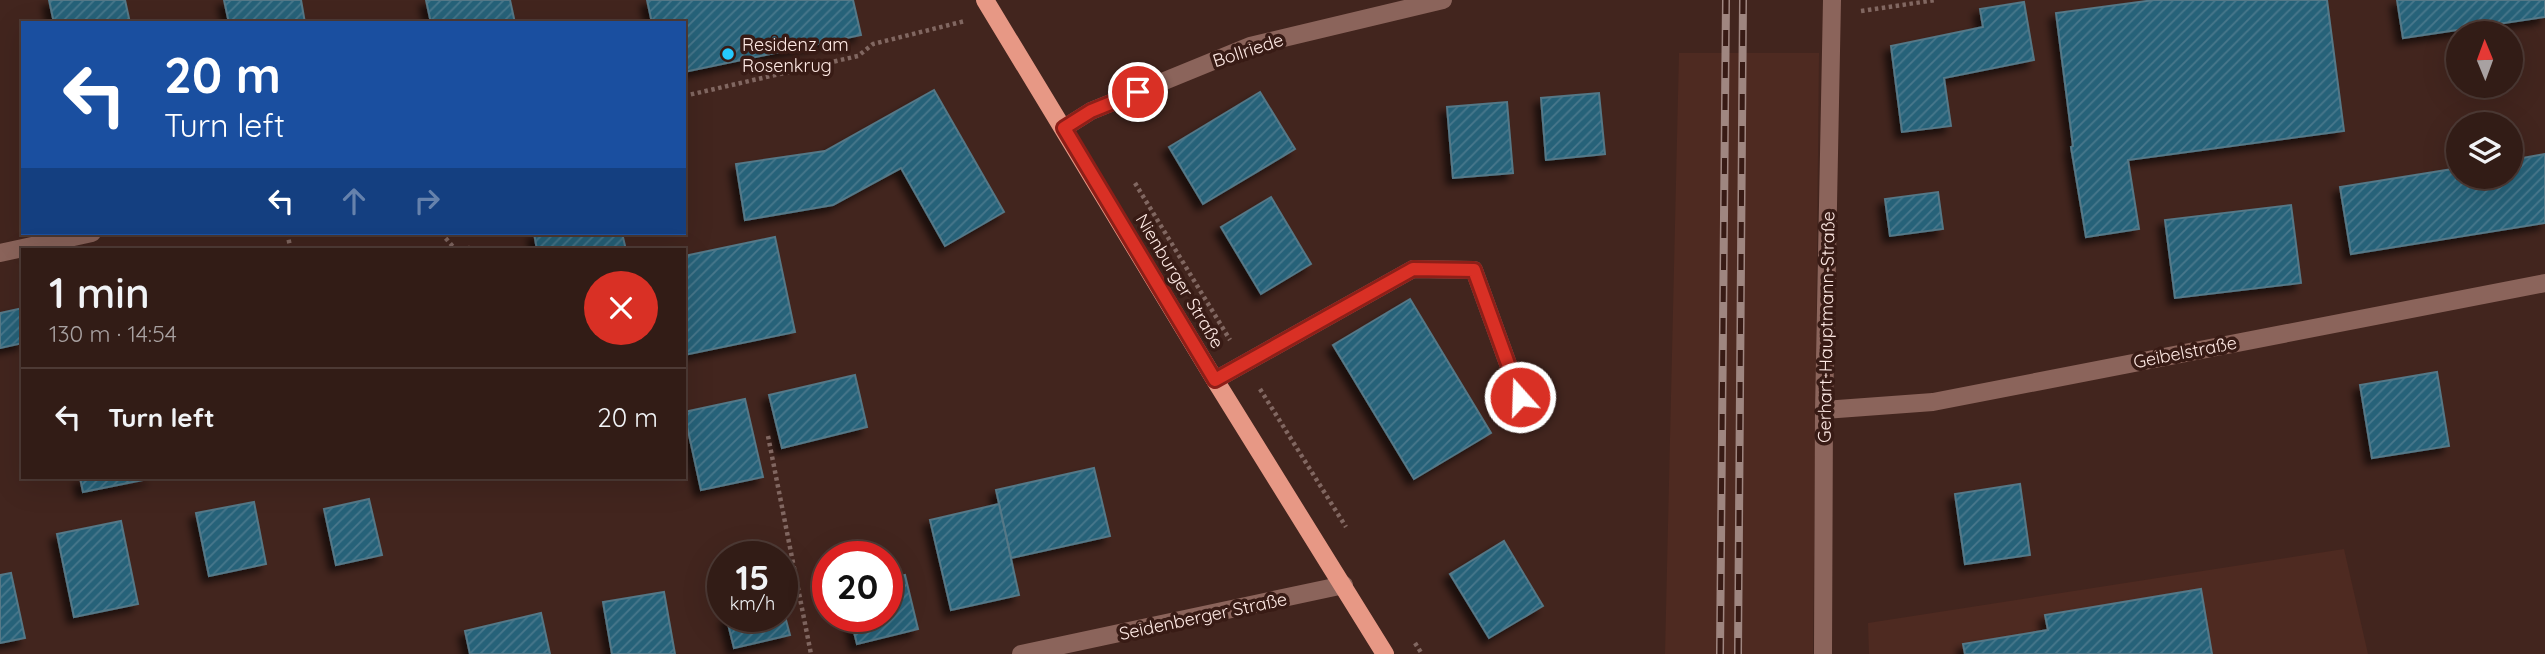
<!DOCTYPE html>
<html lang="en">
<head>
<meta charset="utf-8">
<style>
	:root { --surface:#321c16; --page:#3a251f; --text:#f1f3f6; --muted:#a8a1a1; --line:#4d3a35 }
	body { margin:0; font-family:Quicksand,sans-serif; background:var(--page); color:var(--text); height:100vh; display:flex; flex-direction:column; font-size:26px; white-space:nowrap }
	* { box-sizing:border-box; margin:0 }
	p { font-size:23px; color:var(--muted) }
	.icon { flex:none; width:38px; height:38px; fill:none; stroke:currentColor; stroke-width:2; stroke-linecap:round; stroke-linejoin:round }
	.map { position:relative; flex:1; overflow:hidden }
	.details { position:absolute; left:21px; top:248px; width:665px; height:231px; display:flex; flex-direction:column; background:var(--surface); border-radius:0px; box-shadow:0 7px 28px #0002,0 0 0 2px var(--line) }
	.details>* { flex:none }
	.top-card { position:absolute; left:21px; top:21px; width:665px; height:214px; border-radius:0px; box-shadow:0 7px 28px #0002,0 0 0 2px var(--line); background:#1a4fa0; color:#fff; overflow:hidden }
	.needle { width:46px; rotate:359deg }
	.buttons { position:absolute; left:2446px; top:21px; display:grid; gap:14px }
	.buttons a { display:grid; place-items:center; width:77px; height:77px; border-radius:50%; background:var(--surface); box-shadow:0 7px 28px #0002,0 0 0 2px var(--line); font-size:35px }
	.speed { position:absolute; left:707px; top:541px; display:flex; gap:14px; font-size:35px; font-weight:700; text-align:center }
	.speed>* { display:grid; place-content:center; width:91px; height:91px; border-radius:50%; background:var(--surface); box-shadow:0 7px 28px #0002,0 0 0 2px var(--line); line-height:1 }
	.speed small { font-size:18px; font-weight:400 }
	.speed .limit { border:10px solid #d22; background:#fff; color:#111 }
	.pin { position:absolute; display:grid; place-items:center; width:60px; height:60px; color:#fff; margin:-30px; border:4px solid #fff; border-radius:50%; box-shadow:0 2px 7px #0007 }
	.me { position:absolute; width:77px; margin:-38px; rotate:340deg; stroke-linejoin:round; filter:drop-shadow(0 0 5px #0008) }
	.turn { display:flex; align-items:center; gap:24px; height:147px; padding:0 28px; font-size:32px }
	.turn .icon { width:91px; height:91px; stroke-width:2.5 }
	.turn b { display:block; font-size:49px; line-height:60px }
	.lanes { display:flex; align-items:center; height:66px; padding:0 28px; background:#0003; justify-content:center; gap:35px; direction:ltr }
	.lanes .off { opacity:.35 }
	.round { display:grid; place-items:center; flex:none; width:74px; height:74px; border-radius:37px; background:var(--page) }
	.headline { display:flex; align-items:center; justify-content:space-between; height:119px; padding:0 28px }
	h1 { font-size:42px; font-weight:600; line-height:52px }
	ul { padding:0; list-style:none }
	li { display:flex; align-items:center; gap:21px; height:98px; padding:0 28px; border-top:2px solid var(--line) }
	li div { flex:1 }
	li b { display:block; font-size:26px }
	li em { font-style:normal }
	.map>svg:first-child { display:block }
	.built { fill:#4e2a21 }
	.building { fill:url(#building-hatch); stroke:#547887; stroke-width:2; filter:url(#shadow) }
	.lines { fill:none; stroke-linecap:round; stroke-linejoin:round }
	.path { stroke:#816761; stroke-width:4.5; stroke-dasharray:3.5 3.5; stroke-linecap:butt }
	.lane { stroke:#8b645b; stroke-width:18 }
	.street { stroke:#8b645b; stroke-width:18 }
	.primary { stroke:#e79885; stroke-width:18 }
	.rail-casing { stroke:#9f8680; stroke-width:8 }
	.rail { stroke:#381b15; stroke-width:5; stroke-dasharray:16; stroke-linecap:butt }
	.route-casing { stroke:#8d1f18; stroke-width:18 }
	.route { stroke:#d93025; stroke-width:12 }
	.poi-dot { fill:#25c9fe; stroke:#381b15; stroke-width:2.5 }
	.labels { text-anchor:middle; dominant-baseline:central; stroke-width:7; stroke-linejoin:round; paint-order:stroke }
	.poi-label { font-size:18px; fill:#fee9e4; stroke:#381b15; text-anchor:start }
	.street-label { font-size:18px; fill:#fee9e4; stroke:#381b15 }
</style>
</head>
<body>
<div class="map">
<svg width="2545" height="654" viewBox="0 0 2545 654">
	<defs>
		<pattern id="building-hatch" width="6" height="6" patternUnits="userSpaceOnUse" patternTransform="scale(1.75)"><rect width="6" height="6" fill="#286279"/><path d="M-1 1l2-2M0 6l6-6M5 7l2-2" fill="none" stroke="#48788c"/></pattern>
		<filter id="shadow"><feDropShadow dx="-6" dy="6" stdDeviation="3.5" flood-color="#0009"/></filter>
	</defs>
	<rect width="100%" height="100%" fill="#42251e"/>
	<g class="built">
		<polygon points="1679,53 1819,53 1813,654 1665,654"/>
		<polygon points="2344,549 2368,654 1869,654 1868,623"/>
	</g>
	<g class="building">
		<polygon points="49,0 125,0 130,23 54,23"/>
		<polygon points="224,0 301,0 305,23 229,23"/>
		<polygon points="426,0 510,0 515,23 431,23"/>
		<polygon points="647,0 853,0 861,35 684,72 684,23 652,23"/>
		<polygon points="2154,0 2327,0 2344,131 2128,160 2139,229 2086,237 2071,147 2073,146 2056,13"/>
		<polygon points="2397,0 2545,0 2545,17 2403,38"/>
		<polygon points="2024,2 2034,60 1944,78 1951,126 1902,132 1891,46 1983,27 1980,9"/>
		<polygon points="934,90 1004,212 945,246 901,168 833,205 745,220 736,164 825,151"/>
		<polygon points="1260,92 1295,149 1203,204 1169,147"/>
		<polygon points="1599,93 1605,154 1546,160 1541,98"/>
		<polygon points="1507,102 1513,173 1453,178 1447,107"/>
		<polygon points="2545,154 2545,223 2351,254 2340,187 2459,168 2459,177 2511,177 2511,160"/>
		<polygon points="1938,192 1943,229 1890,236 1885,199"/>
		<polygon points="1271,197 1311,264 1261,294 1221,227"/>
		<polygon points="2291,205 2301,283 2175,298 2165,220"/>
		<polygon points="534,233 622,233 626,250 537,250"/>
		<polygon points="775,237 795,332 684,355 684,256"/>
		<polygon points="1410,299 1491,433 1414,479 1333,345"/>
		<polygon points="23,308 23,343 0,348 0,313"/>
		<polygon points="2437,372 2449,446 2372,458 2360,385"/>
		<polygon points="855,375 867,427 782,448 769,395"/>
		<polygon points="745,399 763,477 701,490 684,412"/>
		<polygon points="1094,468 1110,536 1011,558 996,490"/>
		<polygon points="80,478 153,478 83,492"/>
		<polygon points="2020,484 2030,555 1965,564 1955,494"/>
		<polygon points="369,499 382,555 336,565 324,509"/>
		<polygon points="254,502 266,564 209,576 196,513"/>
		<polygon points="999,504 1019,595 951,610 930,520"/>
		<polygon points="121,521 138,604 74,617 57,534"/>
		<polygon points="1504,541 1543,606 1489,638 1450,574"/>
		<polygon points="11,573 25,638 0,643 0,575"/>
		<polygon points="905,575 918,629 857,644 850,616 887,616 887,579"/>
		<polygon points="723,581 723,601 718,582"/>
		<polygon points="2201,589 2212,654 1965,654 1963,644 2048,630 2045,615"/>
		<polygon points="664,592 675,654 612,654 603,602"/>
		<polygon points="782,605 790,635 734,648 726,616 782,616"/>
		<polygon points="541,613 550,654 470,654 465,631"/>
	</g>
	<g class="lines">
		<g class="path">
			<polyline points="1861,11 1936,0"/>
			<polyline points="684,96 858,56 873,44 965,21"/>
			<polyline points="1135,183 1230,340"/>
			<polyline points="287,233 291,250"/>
			<polyline points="441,233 456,250 469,248 470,250"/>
			<polyline points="1260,389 1346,527"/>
			<polyline points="768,436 811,654"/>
			<polyline points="1415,643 1422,654"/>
		</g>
		<polyline class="lane" points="1215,380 1413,269 1474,270 1520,397"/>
		<g class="street">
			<polyline points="1064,128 1091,111 1250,46 1443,0"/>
			<polyline points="0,253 92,233"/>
			<polyline points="1824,410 1933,402 2545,283"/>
			<polyline points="1021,654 1344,585"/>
			<polyline points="1823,654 1824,410 1832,0"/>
		</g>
		<polyline class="primary" points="985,0 1215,380 1385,654"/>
		<g class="rail-casing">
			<g id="rail">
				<polyline points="1720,654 1726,0"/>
				<polyline points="1738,654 1743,0"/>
			</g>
		</g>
		<use href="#rail" class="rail"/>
	</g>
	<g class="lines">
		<g class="route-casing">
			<polyline id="route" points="1138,92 1091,111 1064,128 1215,380 1413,269 1474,270 1520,397"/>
		</g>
		<use href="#route" class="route"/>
	</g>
	<circle class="poi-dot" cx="728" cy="54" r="7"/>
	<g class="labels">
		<g class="poi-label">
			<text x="742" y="44">Residenz am<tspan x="742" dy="21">Rosenkrug</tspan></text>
		</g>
		<g class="street-label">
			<text transform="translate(1248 50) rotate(-18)">Bollriede</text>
			<text transform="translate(1180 281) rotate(59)">Nienburger Straße</text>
			<text transform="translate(1826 327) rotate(-89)">Gerhart-Hauptmann-Straße</text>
			<text transform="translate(2185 352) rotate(-11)">Geibelstraße</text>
			<text transform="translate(1203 616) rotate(-12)">Seidenberger Straße</text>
		</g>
	</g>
</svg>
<div class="buttons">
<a><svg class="needle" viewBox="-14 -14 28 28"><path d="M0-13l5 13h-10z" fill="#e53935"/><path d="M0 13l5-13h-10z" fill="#a8a1a1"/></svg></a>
<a><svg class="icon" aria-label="layers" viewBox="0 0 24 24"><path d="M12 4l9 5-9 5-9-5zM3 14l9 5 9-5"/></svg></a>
</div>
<div class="speed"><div>15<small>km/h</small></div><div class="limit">20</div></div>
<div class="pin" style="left:1138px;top:92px;background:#d93025"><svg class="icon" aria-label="arrive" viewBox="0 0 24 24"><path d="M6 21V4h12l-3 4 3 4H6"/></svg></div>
<svg class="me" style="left:1520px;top:397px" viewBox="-20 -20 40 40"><circle r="17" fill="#d93025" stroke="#fff" stroke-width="3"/><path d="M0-11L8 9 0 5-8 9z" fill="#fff"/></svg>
<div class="top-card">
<div class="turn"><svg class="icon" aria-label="left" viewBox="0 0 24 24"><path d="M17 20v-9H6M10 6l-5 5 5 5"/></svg><div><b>20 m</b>Turn left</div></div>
<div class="lanes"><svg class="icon" aria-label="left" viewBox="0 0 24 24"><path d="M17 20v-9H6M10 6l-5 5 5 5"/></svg><svg class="icon off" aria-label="ahead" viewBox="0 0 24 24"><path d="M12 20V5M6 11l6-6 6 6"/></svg><svg class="icon off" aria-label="right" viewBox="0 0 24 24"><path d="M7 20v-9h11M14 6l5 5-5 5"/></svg></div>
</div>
<section class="details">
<div class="headline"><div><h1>1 min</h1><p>130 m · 14:54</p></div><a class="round" style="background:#d93025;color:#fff"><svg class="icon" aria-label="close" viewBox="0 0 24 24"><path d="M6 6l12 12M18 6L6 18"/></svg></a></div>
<ul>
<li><svg class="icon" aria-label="left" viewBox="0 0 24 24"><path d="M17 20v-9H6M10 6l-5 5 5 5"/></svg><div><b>Turn left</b></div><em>20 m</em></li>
</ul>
</section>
</div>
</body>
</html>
